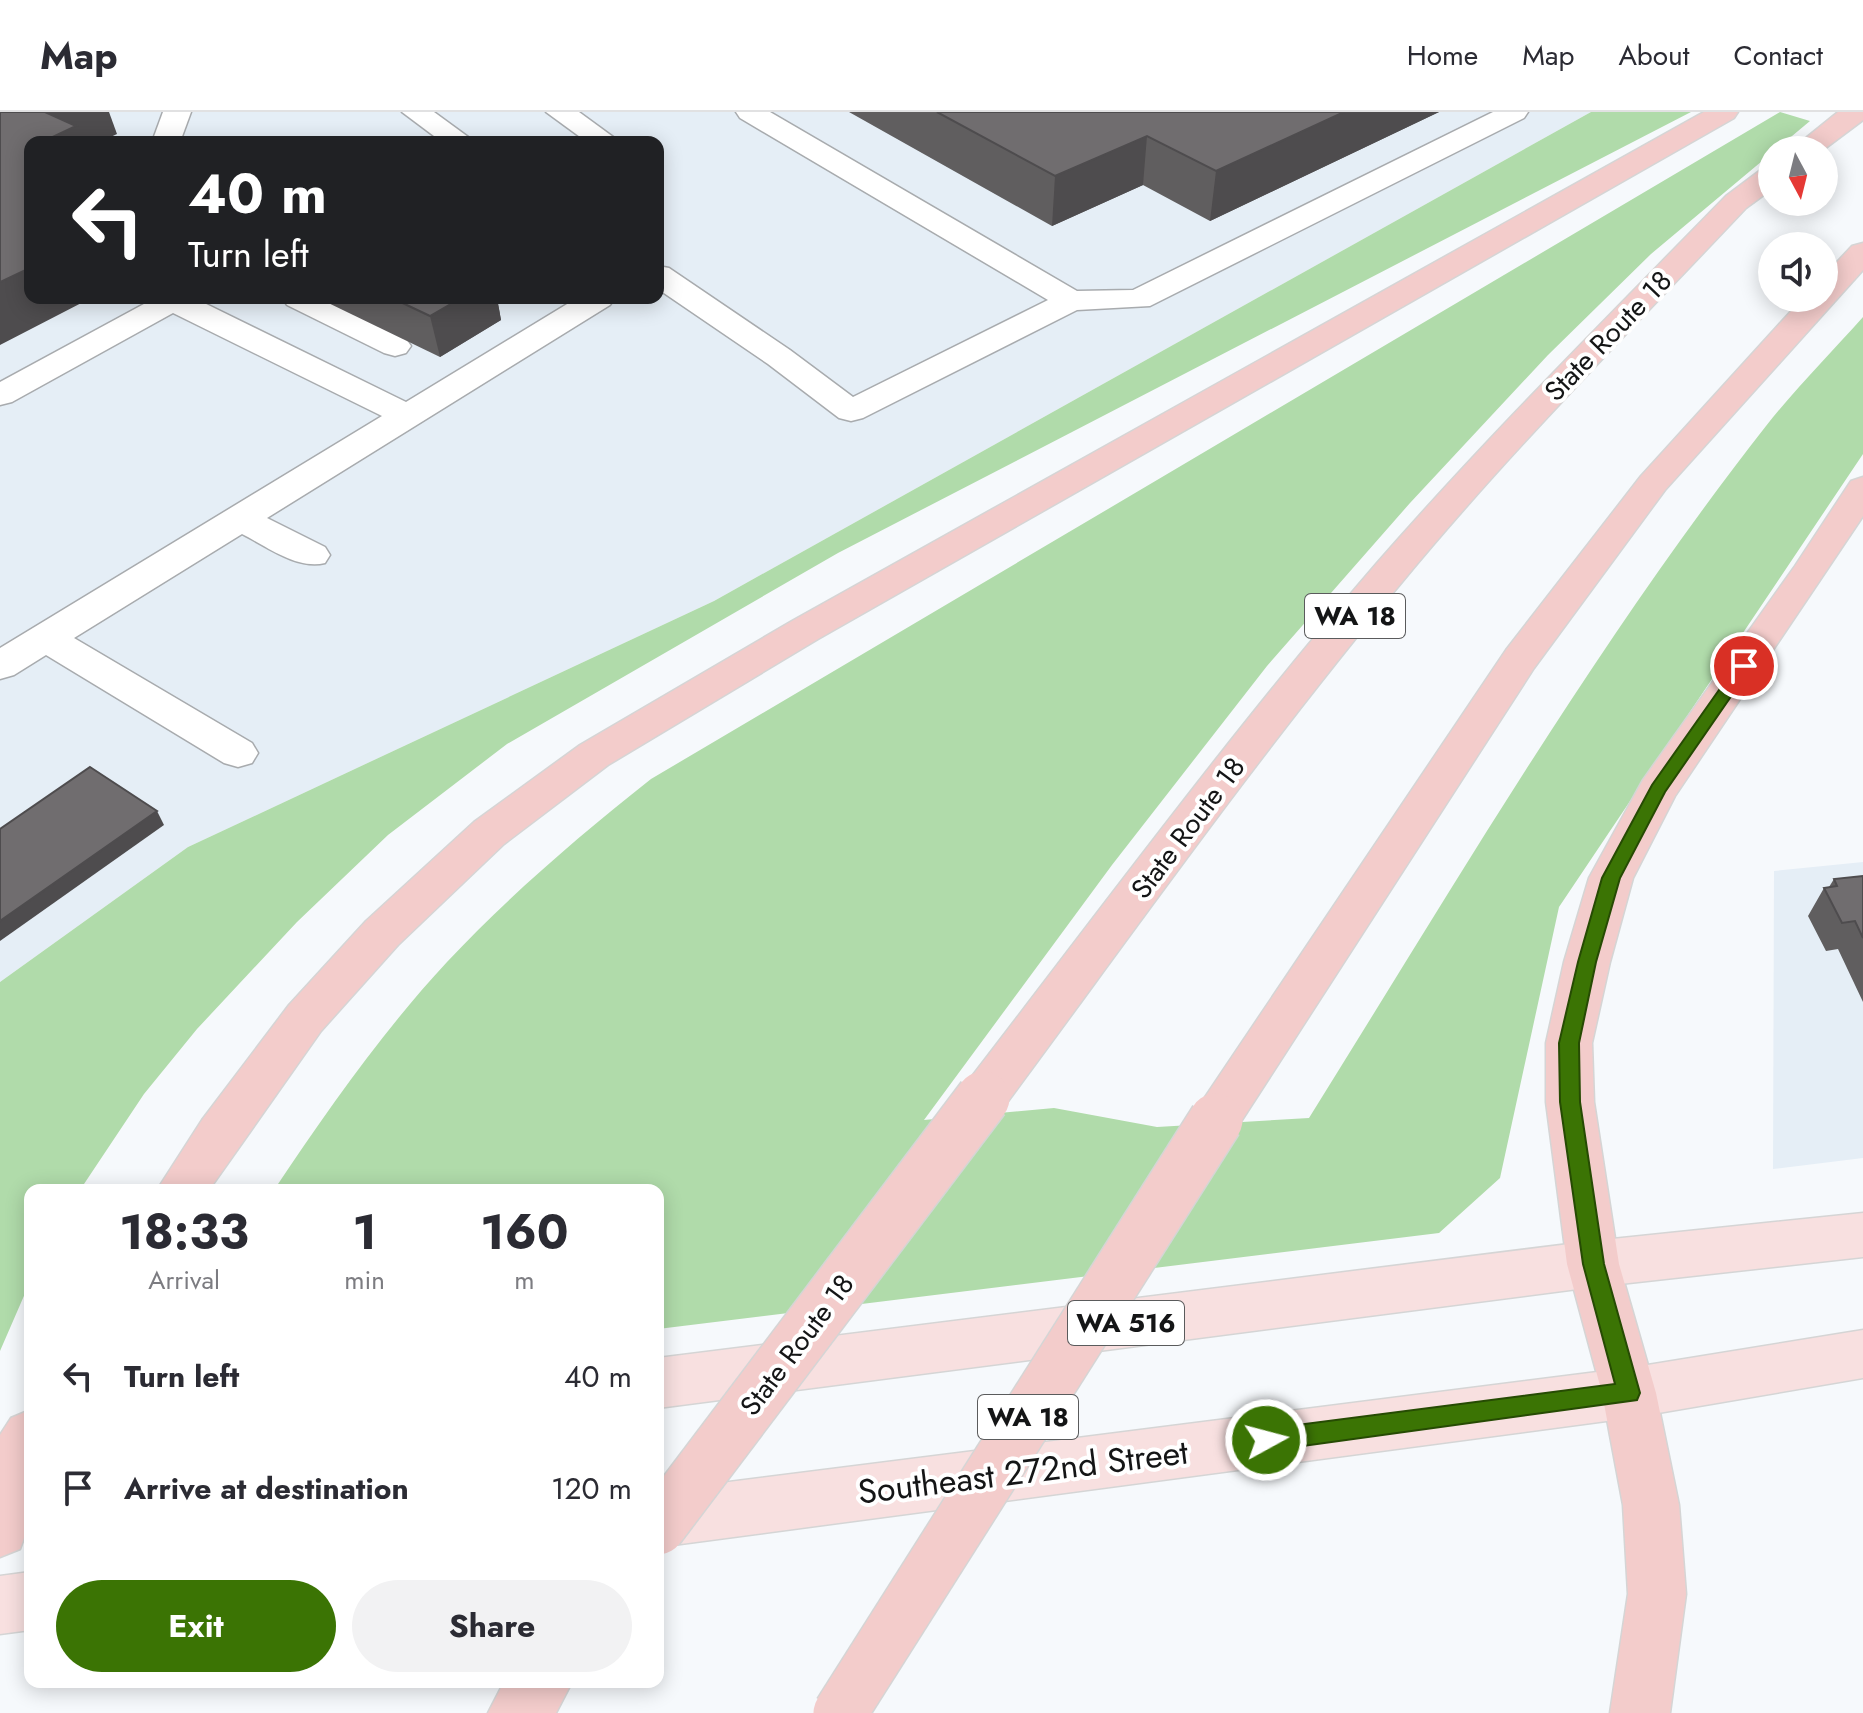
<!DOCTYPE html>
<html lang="en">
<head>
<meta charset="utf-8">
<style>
	:root { --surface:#fff; --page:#f2f2f3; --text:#2b2b33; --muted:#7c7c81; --line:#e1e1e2; --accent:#3b7404 }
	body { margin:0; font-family:Jost,sans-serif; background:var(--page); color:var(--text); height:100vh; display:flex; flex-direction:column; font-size:30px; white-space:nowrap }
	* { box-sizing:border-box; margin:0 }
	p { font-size:26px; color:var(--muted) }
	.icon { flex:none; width:44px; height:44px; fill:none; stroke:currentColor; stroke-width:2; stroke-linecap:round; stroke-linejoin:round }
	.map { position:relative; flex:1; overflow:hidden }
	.side { position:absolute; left:24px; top:1072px; width:640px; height:504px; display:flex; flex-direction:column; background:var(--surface); border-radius:16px; box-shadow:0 4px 20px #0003 }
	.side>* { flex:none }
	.top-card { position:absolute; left:24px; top:24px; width:640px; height:168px; border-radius:16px; box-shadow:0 4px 20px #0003; background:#202124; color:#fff; overflow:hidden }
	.needle { width:52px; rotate:173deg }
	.fabs { position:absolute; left:1758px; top:24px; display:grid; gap:16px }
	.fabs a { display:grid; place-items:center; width:80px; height:80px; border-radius:50%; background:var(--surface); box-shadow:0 4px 20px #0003; font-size:40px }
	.pin { position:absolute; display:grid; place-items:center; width:68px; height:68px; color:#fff; margin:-34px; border:4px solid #fff; border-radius:50%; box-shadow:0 2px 8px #0007 }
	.me { position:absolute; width:88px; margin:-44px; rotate:83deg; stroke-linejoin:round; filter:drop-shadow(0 0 6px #0008) }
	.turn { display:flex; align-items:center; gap:28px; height:168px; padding:0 32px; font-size:36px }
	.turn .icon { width:104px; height:104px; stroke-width:2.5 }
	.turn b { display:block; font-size:56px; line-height:68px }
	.eta { display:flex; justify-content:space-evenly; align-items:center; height:136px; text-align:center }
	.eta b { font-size:48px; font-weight:700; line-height:56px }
	.button { display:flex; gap:16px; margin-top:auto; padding:16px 32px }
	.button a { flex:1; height:92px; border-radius:48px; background:var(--accent); color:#fff; font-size:32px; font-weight:700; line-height:92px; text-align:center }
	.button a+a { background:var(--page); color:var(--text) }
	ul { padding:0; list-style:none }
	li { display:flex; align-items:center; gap:24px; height:112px; padding:0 32px }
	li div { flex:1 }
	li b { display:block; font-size:30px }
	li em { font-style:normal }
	header { display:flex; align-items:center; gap:48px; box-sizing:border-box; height:112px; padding:0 40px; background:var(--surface); border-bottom:2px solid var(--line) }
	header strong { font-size:38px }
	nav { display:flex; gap:44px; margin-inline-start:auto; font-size:28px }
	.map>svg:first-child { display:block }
	.built { fill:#e5eef6; fill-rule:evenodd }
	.green { fill:#b0dbaa }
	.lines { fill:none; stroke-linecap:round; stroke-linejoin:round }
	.minor-casing { stroke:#a8abae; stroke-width:3 }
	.major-casing { stroke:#d5d5d5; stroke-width:3 }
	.highway-casing { stroke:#d5d5d5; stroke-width:3 }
	.minor { fill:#fff; fill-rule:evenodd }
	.major { fill:#f8e0e0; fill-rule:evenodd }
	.highway { fill:#f3cccb; fill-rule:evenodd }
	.highway-bridge-casing { stroke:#d5d5d5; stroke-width:56; stroke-linecap:butt }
	.highway-bridge { stroke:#f3cccb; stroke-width:53 }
	.wall { fill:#605e5f }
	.shaded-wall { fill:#4e4c4e }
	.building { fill:#706d6f; stroke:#4e4c4e; stroke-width:2 }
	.route { fill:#3b7404; stroke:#264b03; stroke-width:2 }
	.labels { text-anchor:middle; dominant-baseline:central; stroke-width:8; stroke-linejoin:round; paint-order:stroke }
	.shield { fill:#fff; stroke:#5a5b5c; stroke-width:2 }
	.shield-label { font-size:26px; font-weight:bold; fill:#141516 }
	.street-label { font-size:28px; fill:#141516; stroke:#fff }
	.near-street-label { font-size:34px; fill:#141516; stroke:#fff }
</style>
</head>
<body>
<header>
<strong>Map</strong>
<nav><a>Home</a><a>Map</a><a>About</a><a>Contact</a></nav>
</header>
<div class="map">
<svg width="1863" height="1601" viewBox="0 0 1863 1601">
	<rect width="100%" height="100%" fill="#f6f9fc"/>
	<g class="built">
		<path d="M0,0H1591L714,489L188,735L0,870ZM30,30H658V186H30Z"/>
		<polygon points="1863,750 1863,1046 1773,1057 1774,759"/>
	</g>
	<g class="green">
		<polygon points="1591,0 1691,0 838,441 507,632 388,723 297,810 197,917 144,982 80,1078 30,1078 30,1170 0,1239 0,870 188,735 714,489"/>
		<path d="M1780,0L1810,9L1651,142L1548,243L1410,391L1267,554L1112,753L924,1008L1054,996L1157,1015L1309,1006C1455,772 1596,531 1766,314C1796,276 1831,241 1863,205V342L1559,795L1500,1066L1439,1121L658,1217V1078H274C327,999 382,920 447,850C510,783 579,724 651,667Z"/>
	</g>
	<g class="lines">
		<g class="minor-casing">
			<g id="minor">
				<polygon points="163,0 191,0 180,30 152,30"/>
				<polygon points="402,0 434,0 475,30 442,30"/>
				<polygon points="546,0 579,0 620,30 587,30"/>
				<polygon points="736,0 770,0 1077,179 1133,178 1493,0 1528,0 1524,6 1150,194 1077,198 863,306 851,309 839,306 768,252 658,177 658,154 669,156 790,238 853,285 1048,188 740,6"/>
				<path d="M155,186H194L406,290L577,186H615L610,193L267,406L325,435L330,443L325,451C297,458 266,434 242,422L74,526L252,631L258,641L252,651L238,655L224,651L46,543L14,563L0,567V536L382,304L173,201L12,290L0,293V270Z"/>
				<polygon points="282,186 323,186 406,227 411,234 406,241 395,244 384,241 287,193"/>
			</g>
		</g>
		<g class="major-casing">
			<g id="major">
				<polygon points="1863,1101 1863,1145 1593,1175 658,1296 658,1246 1593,1129"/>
				<polygon points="1863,1218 1863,1266 1629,1306 658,1435 658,1379 1629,1256"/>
				<polygon points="30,1460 30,1518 0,1522 0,1464"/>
			</g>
		</g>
		<g class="highway-casing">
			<g id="highway">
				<polygon points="1704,0 1738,0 1734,6 818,527 608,653 504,732 398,833 321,919 209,1078 157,1078 202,1008 289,893 366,809 474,710 580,633 792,509"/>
				<polygon points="1838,0 1863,0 1863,8 1823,38 1791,38"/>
				<path d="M1772,54V77L1746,96C1630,219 1510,339 1402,470C1260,640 1132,822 1000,1000L983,1006L966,1000L959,986L966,972C1101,797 1232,619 1377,451C1488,324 1608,205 1726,84L1762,57Z"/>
				<polygon points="1863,131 1863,158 1665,378 1534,556 1233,1022 1216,1028 1199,1022 1192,1008 1199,994 1506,538 1641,364 1803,186 1824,186 1824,164 1852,134"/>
				<polygon points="1863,365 1863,404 1675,684 1633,766 1610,850 1592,931 1594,990 1619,1152 1656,1281 1679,1393 1686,1482 1670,1601 1610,1601 1628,1482 1623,1393 1602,1281 1567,1152 1546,990 1546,931 1564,850 1589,766 1643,668 1795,454 1851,369"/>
				<polygon points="30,1298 30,1409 20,1437 0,1445 0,1323 11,1306"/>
				<polygon points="504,1570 572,1570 556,1601 488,1601"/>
			</g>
		</g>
		<use href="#minor" class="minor"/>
		<use href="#major" class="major"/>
		<use href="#highway" class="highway"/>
		<g class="highway-bridge-casing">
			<g id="highway-bridge">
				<polyline points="658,1416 983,986"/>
				<polyline points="840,1601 1216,1008"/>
			</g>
		</g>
		<use href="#highway-bridge" class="highway-bridge"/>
	</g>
	<g class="wall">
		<polygon points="849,0 1439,0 1210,109 1143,73 1052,114"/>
		<polygon points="318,186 497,186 501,208 440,245"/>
		<polygon points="1863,764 1863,890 1838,837 1826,839 1808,804 1824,776 1829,775 1834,767"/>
	</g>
	<g class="shaded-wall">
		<polygon points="43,0 109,0 117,22 100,30 44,30"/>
		<polygon points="1344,0 1439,0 1210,109 1216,59"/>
		<polygon points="1147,24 1143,73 1052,114 1055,64"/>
		<polygon points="30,156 30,186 91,186 0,233 0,170"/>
		<polygon points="461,186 497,186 501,208 440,245 430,204"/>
		<polygon points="157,699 164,713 0,829 0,809"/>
	</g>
	<g class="building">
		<polygon points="0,0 45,0 76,14 44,29 46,30 30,30 30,156 0,170"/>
		<polygon points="937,0 1344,0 1216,59 1147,24 1055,64"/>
		<polygon points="392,186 461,186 430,204"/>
		<polygon points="90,655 157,699 0,809 0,717"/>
		<polygon points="1863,764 1863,826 1855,809 1842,811 1824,776 1837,774 1834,767"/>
	</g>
	<polygon class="route" points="1744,549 1752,554 1665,680 1620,766 1596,850 1579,931 1580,990 1604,1152 1640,1281 1637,1288 1266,1339 1258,1336 1255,1328 1258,1320 1266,1317 1615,1272 1583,1152 1560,990 1559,931 1578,850 1602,766 1652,673 1738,551"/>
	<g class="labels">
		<g class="shield">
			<rect x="1305" y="482" width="100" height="44" rx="6"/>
			<rect x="1068" y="1189" width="116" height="44" rx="6"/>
			<rect x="978" y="1283" width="100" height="44" rx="6"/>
		</g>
		<g class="shield-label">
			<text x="1355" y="504">WA 18</text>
			<text x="1126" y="1211">WA 516</text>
			<text x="1028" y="1305">WA 18</text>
		</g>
		<g class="street-label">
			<text transform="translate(1608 224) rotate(-46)">State Route 18</text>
			<text transform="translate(1188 716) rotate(-53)">State Route 18</text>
			<text transform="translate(797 1233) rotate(-53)">State Route 18</text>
		</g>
		<g class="near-street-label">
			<text transform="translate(1023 1360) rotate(-7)">Southeast 272nd Street</text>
		</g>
	</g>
</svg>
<div class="fabs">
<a><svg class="needle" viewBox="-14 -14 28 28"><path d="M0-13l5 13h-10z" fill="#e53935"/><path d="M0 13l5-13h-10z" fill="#7c7c81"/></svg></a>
<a><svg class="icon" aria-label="sound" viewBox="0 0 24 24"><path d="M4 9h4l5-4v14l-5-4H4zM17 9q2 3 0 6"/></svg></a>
</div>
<div class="pin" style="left:1744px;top:554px;background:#d93025"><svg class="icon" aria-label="arrive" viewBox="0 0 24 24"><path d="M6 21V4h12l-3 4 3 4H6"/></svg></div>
<svg class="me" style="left:1266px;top:1328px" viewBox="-20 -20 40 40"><circle r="17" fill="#3b7404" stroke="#fff" stroke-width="3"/><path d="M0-11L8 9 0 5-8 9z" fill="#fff"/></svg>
<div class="top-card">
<div class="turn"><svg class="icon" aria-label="left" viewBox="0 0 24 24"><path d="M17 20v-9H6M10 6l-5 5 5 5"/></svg><div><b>40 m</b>Turn left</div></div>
</div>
<section class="side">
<div class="eta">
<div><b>18:33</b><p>Arrival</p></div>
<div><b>1</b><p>min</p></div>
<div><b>160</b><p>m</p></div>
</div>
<ul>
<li><svg class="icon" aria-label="left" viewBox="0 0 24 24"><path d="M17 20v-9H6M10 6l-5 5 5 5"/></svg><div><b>Turn left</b></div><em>40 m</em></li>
<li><svg class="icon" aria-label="arrive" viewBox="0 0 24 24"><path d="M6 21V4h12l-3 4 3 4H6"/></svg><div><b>Arrive at destination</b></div><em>120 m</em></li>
</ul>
<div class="button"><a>Exit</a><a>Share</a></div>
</section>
</div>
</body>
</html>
